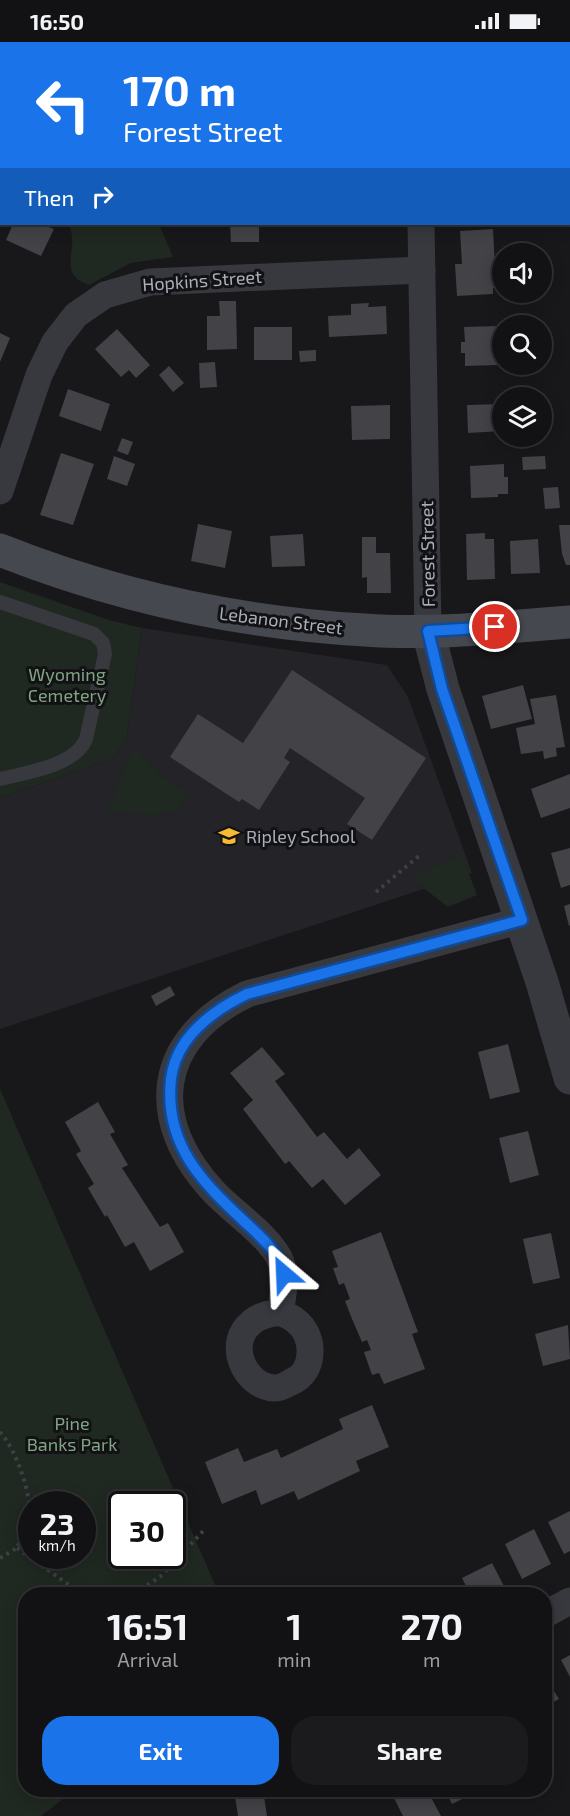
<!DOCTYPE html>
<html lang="en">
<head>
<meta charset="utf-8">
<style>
	:root { --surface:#121114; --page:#1b1a1d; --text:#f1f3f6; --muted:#9c9da0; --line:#313134; --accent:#1a73e8 }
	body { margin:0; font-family:"Exo 2",sans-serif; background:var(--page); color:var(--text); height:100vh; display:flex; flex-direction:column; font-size:22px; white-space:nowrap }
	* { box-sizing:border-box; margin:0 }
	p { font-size:20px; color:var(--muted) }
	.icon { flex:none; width:33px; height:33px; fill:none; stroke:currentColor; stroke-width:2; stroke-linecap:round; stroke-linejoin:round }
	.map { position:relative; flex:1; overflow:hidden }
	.drawer { position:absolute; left:18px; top:1545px; width:534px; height:210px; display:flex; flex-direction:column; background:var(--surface); border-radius:24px; box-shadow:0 3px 15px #0003,0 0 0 2px var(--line) }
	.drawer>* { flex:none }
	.banner { position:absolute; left:0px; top:0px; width:570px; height:183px; box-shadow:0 3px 15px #0003,0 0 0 2px var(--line); background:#1a73e8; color:#fff; overflow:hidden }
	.fabs { position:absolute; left:492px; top:201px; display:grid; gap:12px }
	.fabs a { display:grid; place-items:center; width:60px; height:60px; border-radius:50%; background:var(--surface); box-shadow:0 3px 15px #0003,0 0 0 2px var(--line); font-size:30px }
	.speed { position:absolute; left:18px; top:1449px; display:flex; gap:12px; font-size:30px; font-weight:700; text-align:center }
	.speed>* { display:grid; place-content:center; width:78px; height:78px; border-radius:50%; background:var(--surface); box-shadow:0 3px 15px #0003,0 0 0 2px var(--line); line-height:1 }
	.speed small { font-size:15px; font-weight:400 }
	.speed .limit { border:3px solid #111; border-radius:9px; background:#fff; color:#111 }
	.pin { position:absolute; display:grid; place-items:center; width:51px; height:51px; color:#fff; margin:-26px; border:3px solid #fff; border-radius:50%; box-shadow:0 2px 6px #0007 }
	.me { position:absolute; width:66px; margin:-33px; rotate:334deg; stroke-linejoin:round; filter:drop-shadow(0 0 4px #0008) }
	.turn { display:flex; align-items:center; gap:21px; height:126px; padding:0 24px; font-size:27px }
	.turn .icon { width:78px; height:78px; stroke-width:2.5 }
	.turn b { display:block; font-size:42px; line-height:51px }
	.then { display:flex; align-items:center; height:57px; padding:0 24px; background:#0003; gap:12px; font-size:22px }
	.eta { display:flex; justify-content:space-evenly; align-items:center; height:102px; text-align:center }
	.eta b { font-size:36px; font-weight:700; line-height:42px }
	.action { display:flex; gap:12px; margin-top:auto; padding:12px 24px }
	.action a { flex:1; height:69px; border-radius:24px; background:var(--accent); color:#fff; font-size:24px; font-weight:700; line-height:69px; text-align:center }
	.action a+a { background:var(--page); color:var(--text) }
	.status { display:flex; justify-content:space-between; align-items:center; height:42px; padding:0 30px; background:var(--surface); direction:ltr }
	.status svg { height:16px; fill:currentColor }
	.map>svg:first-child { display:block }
	.built { fill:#242327 }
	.green { fill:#1f2821; fill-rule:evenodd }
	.building { fill:#424247 }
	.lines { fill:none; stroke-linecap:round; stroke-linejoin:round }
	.path { stroke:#3e4046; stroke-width:4; stroke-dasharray:3 4.5; stroke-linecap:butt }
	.service { stroke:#38393f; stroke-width:14 }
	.minor { stroke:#38393f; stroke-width:27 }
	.tertiary { stroke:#38393f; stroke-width:33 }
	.secondary { stroke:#46484f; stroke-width:33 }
	.route-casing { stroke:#114b97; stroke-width:15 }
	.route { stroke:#1a73e8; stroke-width:10 }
	.labels { text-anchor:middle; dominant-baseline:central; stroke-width:6; stroke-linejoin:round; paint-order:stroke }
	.street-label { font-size:18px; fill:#a9aeba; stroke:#121215 }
	.park-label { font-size:18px; fill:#80a583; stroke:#121215 }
	.poi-label { font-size:18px; fill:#a9aeba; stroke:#121215; text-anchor:start }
</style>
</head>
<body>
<div class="status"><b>16:50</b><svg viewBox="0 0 49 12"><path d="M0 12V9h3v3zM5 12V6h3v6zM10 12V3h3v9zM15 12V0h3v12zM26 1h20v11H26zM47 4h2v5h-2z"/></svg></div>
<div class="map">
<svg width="570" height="1774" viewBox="0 0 570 1774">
	<rect width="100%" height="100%" fill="#18171a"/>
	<polygon class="built" points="142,586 387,623 408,655 472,831 0,987 0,756 114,716 127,694"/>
	<g class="green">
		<polygon points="0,0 271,0 271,1 2,2 0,160"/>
		<path d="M68,182H159L173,215L131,221L89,243C54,230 82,207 68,182Z"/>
		<polygon points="0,540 109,578 142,586 127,694 114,716 0,756"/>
		<polygon points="133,705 162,735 188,751 175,769 156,773 107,770"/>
		<polygon points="462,813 477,853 448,865 409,835"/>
		<path d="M0,1047L219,1552H26V1748H75L41,1774H0ZM82,1462V1514H32V1462ZM172,1462V1514H122V1462Z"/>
	</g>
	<g class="building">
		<polygon points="13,182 41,182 54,187 41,214 6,198"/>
		<polygon points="230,182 259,182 259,200 231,200"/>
		<polygon points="493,187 496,246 493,246 493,252 457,254 455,222 462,222 460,189"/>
		<polygon points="219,259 236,259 237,307 207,308 207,274 220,274"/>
		<polygon points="369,261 368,265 386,264 387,292 329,295 328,274 351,273 351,262"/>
		<polygon points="498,284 499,323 465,324 465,311 461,311 461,300 465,300 464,285"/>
		<rect x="254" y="285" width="38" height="33"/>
		<polygon points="117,287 150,323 136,336 129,328 121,335 95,307"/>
		<polygon points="0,291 10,296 0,320"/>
		<polygon points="316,308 316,319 300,320 299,309"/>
		<polygon points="215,320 217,345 200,346 199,321"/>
		<polygon points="169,324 184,341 173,350 159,333"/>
		<polygon points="68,347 110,362 101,389 59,374"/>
		<polygon points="502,362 502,389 468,391 467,363"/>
		<polygon points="390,363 390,397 352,398 351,364"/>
		<polygon points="122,396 133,400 128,413 117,409"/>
		<polygon points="61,411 94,422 73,483 40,473"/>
		<polygon points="114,414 135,422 127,444 107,437"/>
		<polygon points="545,414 546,427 523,428 522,415"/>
		<polygon points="504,422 504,435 508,435 508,452 498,452 498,455 471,456 470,424"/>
		<polygon points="558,445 560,466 545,467 543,446"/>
		<polygon points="198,482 232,489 225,526 191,519"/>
		<polygon points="559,483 570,483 570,523 566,523 562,512"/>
		<polygon points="485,491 485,497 494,497 495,537 467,538 466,492"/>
		<polygon points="303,492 305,524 272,525 270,494"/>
		<polygon points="362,495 376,495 376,511 390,511 391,551 367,551 367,535 362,536"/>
		<polygon points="538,497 540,531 511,532 510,499"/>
		<polygon points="292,628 426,716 372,798 347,782 365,756 290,706 284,716 290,720 259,768 242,757 239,760 170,715 198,672 243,701"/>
		<polygon points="523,643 532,677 491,687 482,654"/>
		<polygon points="556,653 565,705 556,706 557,714 544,717 543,709 521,712 516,686 535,682 530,657"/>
		<polygon points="570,732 570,766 541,776 531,747"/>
		<polygon points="570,806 570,843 561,846 551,811"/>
		<polygon points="570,862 570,883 569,884 564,864"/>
		<polygon points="170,944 175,953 156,964 151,954"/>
		<polygon points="508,1002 520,1050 490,1057 478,1010"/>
		<polygon points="262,1005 285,1032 275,1039 317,1095 324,1090 347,1117 359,1106 381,1133 345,1163 323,1137 312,1146 289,1119 285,1122 243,1067 253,1058 230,1031"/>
		<polygon points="98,1060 115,1090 110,1092 128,1123 122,1126 160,1185 168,1181 184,1210 150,1229 134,1200 125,1205 107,1173 105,1175 88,1146 94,1142 76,1112 81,1109 65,1080"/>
		<polygon points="528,1089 539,1133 510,1141 499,1096"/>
		<polygon points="381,1190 418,1290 412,1292 425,1327 384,1342 379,1331 372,1333 364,1310 371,1308 367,1298 362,1300 352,1277 345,1259 350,1257 344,1241 339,1243 333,1226 338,1225 332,1209"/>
		<polygon points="551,1191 560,1236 533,1242 523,1197"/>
		<polygon points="568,1283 570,1317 543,1324 535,1292"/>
		<polygon points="372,1363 389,1405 356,1419 360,1429 298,1458 294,1449 261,1463 256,1448 222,1462 205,1420 238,1406 244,1420 277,1407 281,1416 343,1387 339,1377"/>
		<polygon points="570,1469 570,1509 564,1512 548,1480"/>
		<polygon points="534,1487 551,1522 522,1537 505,1502"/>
		<polygon points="492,1521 508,1552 470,1552 462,1536"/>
		<polygon points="570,1613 570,1635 561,1618"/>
		<polygon points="544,1633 559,1657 544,1665"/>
		<polygon points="234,1748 263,1748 267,1774 238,1774"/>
		<polygon points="390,1748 427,1748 441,1774 403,1774"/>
		<polygon points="445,1748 480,1748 452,1762"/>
	</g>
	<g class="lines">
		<g class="path">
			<polyline points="376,850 420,813"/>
			<path d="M0,1390C17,1409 33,1455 29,1480C28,1488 20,1498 17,1506"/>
			<polyline points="17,1506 69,1543 76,1552"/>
			<polyline points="0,1516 17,1506"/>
			<polyline points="135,1552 161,1534 205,1487"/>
		</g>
		<path class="service" d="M0,560L94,592L103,601L105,612L86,697C75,724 25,731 0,737"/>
		<g class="minor">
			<polyline points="416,0 416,2"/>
			<polyline points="421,182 428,589"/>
			<polyline points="0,449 39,333 55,300 76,273 105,253 150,240 422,228"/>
			<path d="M280,1270C283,1253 287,1236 281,1220C271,1195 234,1171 215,1151C146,1078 155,997 247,952L522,878"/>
			<path d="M280,1270C286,1273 292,1275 296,1279C316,1294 315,1331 291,1340C286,1343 279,1347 274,1346C244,1344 226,1301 251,1281C259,1273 270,1272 280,1270Z"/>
			<polyline points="544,1573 570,1559"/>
		</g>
		<polyline class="tertiary" points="428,589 443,647 542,940 570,1036"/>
		<path class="secondary" d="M0,508C116,554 240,581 365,588C433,593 502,585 570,580"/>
	</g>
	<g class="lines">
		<g class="route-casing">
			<path id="route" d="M284,1232C278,1209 263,1197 246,1181C202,1140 164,1103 171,1037C176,996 212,969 247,952L522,878L442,647L428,589L495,585"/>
		</g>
		<use href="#route" class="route"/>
	</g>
	<defs>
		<g id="school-bare" transform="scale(1.62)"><path d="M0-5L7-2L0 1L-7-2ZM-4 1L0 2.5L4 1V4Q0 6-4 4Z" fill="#f6ba33" stroke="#121215" stroke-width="2.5" paint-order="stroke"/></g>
	</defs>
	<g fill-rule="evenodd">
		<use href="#school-bare" x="229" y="794"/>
	</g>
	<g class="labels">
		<g class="street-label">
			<text transform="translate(202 238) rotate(-4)">Hopkins Street</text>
			<text transform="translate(427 512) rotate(-91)">Forest Street</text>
			<text transform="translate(281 578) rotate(7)">Lebanon Street</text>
		</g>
		<g class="park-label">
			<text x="67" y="632">Wyoming<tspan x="67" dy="21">Cemetery</tspan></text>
			<text x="72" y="1381">Pine<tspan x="72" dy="21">Banks Park</tspan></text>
		</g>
		<g class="poi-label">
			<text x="246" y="794">Ripley School</text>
		</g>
	</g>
</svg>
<div class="fabs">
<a><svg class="icon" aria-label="sound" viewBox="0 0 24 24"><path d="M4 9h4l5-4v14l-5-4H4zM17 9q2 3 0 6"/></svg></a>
<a><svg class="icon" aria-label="search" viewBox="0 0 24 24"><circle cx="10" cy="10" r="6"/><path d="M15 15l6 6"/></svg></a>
<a><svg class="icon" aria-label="layers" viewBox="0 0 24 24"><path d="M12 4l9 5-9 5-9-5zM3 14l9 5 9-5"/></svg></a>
</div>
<div class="speed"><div>23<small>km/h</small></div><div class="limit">30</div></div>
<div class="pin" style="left:495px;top:585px;background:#d93025"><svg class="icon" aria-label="arrive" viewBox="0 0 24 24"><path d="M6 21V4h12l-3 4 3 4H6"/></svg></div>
<svg class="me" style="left:284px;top:1232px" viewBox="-20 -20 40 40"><path d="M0-17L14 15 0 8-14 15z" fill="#1a73e8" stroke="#fff" stroke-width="4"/></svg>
<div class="banner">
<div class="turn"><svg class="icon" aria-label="left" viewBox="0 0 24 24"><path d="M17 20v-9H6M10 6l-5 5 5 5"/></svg><div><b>170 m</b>Forest Street</div></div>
<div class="then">Then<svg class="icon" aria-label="right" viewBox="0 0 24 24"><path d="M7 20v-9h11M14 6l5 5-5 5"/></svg></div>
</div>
<section class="drawer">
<div class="eta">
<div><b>16:51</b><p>Arrival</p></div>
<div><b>1</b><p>min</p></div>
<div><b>270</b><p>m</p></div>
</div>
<div class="action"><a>Exit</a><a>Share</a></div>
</section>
</div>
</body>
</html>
